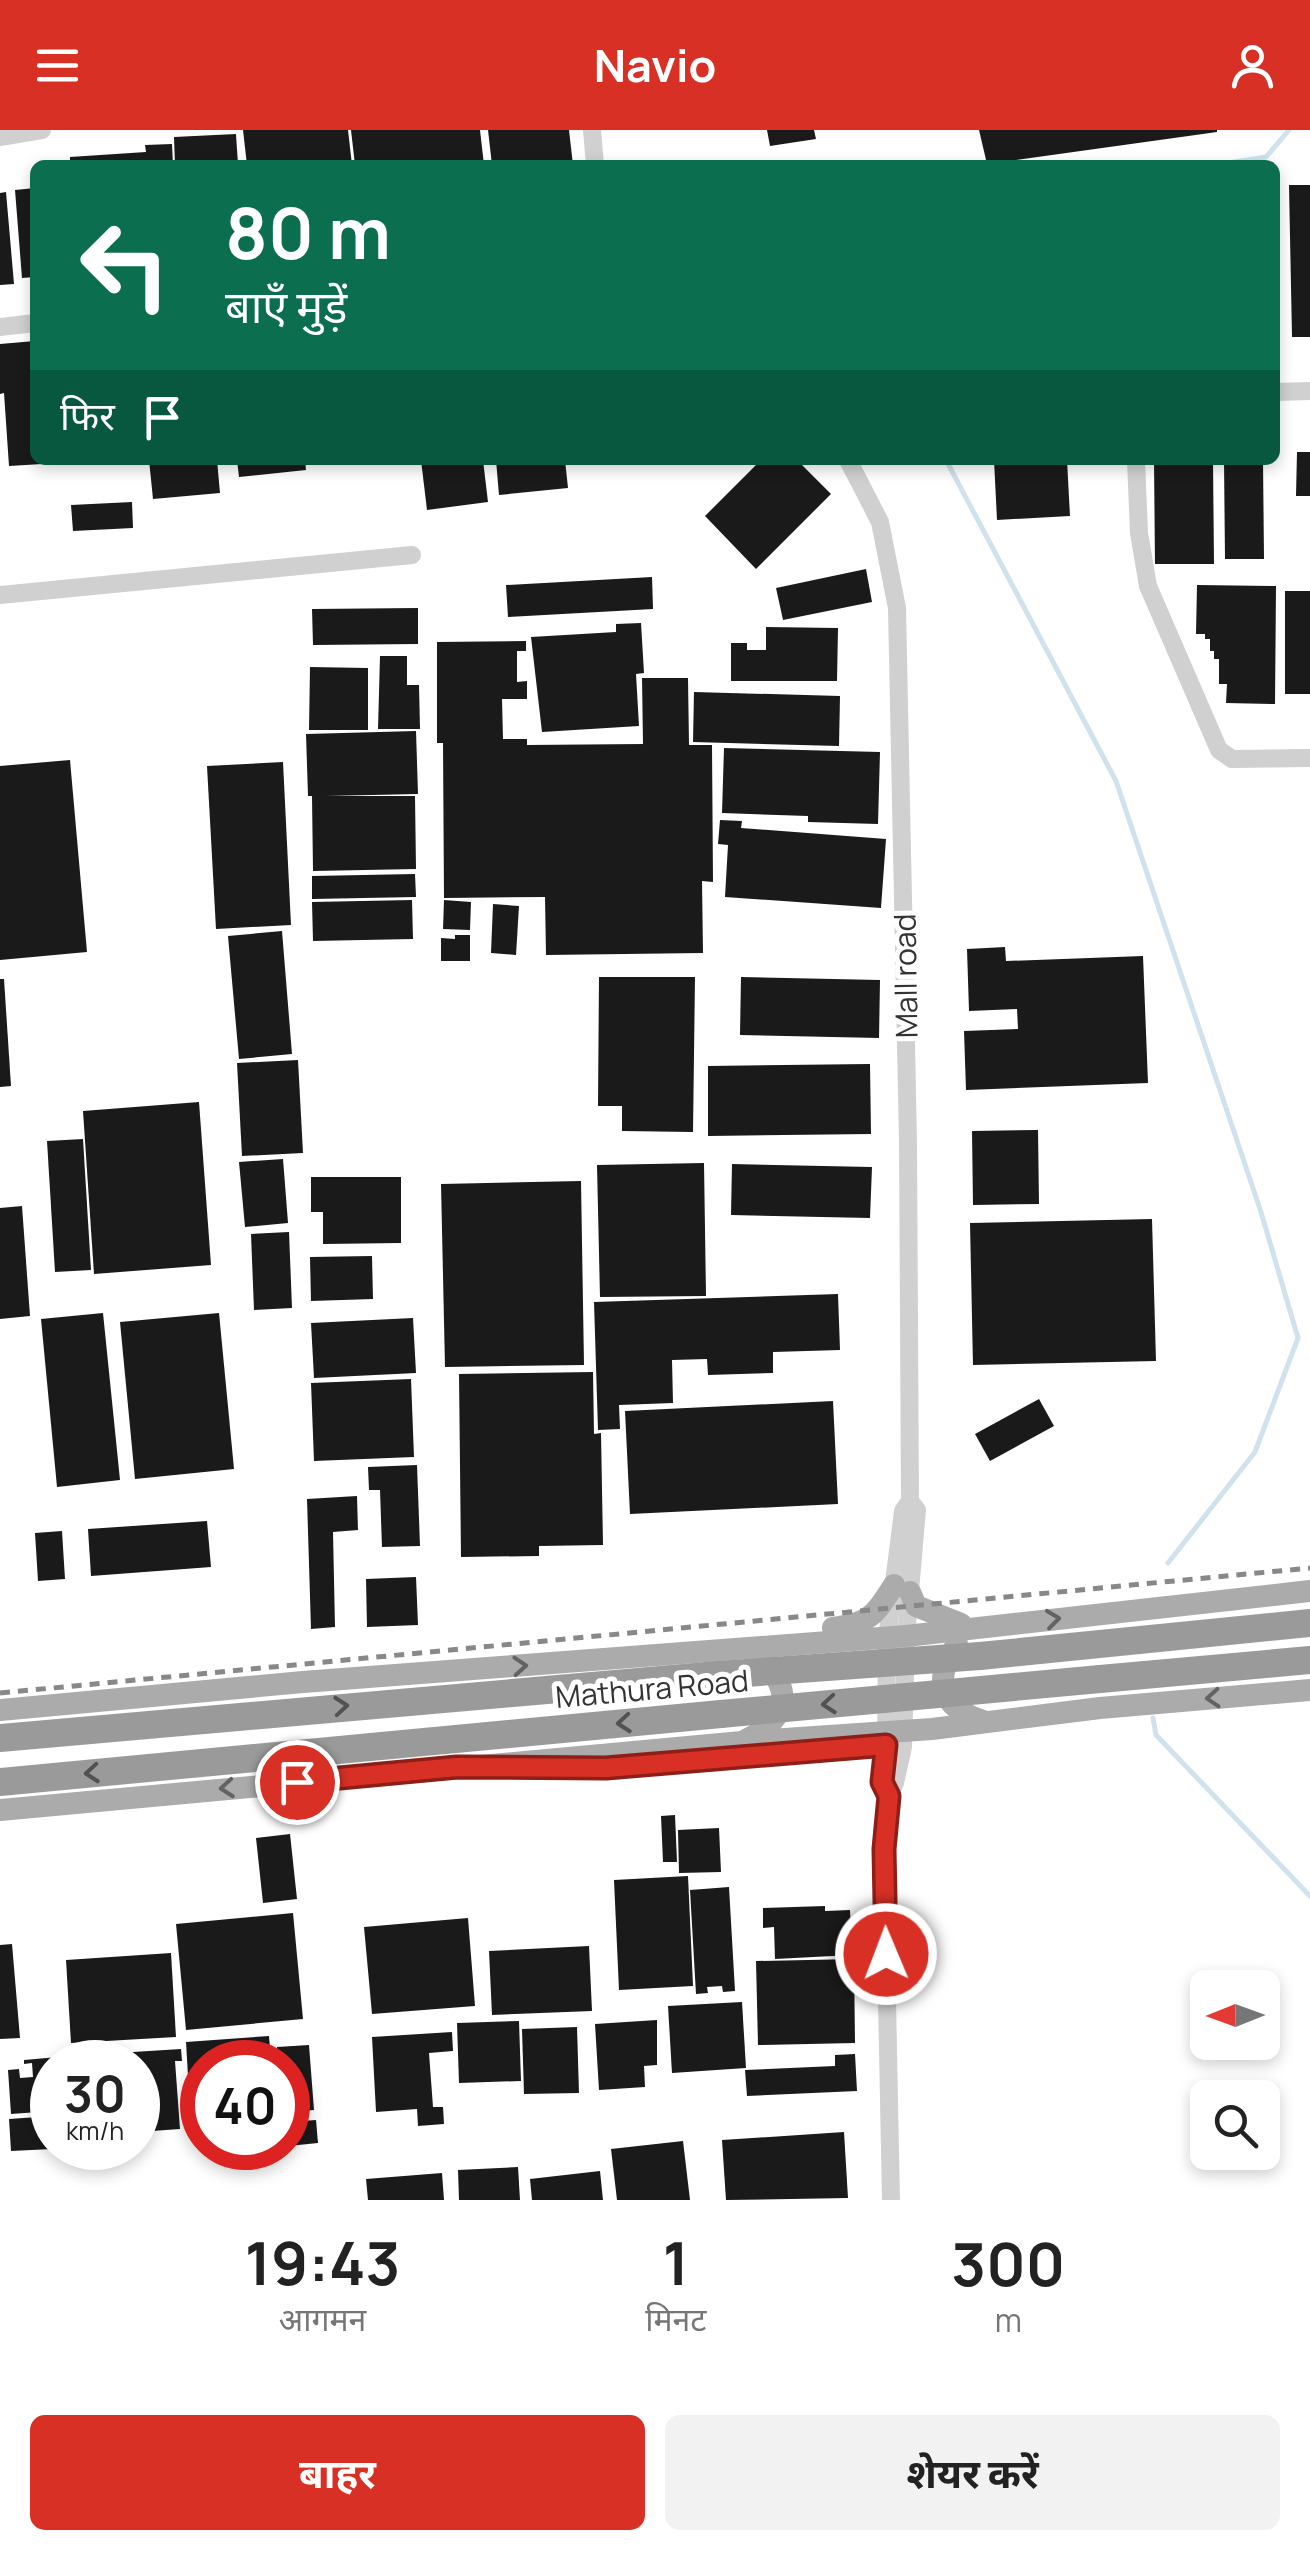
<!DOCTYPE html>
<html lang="hi">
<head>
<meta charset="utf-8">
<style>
	:root { --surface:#fff; --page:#f2f2f2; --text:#222; --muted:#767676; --accent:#d93025 }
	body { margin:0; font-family:Manrope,"Noto Sans Devanagari",sans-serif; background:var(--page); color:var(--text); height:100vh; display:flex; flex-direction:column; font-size:38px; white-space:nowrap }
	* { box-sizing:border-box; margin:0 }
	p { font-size:32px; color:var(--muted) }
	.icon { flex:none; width:55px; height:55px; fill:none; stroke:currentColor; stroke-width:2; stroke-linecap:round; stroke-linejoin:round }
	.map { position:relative; height:2070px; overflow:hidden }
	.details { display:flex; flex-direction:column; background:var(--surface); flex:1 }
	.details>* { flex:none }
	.banner { position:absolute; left:30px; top:30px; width:1250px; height:305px; border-radius:15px; box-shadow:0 5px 15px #0003; background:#0b6e4f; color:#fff; overflow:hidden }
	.needle { width:65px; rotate:269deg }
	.buttons { position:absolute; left:1190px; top:1840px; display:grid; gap:20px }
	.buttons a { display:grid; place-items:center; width:90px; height:90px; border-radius:15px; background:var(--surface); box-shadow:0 5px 15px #0003; font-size:50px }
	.speed { position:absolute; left:30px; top:1910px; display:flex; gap:20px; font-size:50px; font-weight:700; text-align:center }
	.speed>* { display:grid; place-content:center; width:130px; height:130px; border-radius:50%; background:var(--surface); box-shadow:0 5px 15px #0003; line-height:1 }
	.speed small { font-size:25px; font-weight:400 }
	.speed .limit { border:15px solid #d22; background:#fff; color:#111 }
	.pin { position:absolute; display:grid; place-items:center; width:85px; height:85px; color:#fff; margin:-42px; border:5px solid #fff; border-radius:50%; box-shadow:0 2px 10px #0007 }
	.me { position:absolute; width:110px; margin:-55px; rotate:359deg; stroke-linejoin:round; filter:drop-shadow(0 0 8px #0008) }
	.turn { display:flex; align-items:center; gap:35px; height:210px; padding:0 30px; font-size:45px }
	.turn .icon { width:130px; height:130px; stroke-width:2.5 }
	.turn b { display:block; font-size:70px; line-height:85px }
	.then { display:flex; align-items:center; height:95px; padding:0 30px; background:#0003; gap:20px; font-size:38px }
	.eta { display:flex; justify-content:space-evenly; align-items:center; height:170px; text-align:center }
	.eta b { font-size:60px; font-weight:700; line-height:70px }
	.primary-button { display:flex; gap:20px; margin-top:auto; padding:20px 30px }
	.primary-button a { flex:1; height:115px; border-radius:15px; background:var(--accent); color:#fff; font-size:40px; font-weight:700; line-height:115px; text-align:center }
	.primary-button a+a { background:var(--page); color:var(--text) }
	header { display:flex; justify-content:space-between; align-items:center; height:130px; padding:0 30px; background:var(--accent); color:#fff; font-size:45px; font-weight:700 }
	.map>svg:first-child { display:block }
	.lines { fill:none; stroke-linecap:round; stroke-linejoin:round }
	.stream { stroke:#cfe2ee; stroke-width:5 }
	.building { fill:#1a1a1a }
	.minor { stroke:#d0d0d0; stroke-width:18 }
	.major { stroke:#ababab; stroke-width:22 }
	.highway { stroke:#9a9a9a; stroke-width:28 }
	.rail { stroke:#888; stroke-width:5; stroke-dasharray:10 8; stroke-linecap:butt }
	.highway-bridge { stroke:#9a9a9a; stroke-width:28 }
	.oneway { stroke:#636363 }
	.oneway2 { stroke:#525252 }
	.route-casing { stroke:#8d1f18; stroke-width:25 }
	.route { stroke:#d93025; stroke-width:18 }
	.labels { text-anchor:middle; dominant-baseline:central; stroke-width:10; stroke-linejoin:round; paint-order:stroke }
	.street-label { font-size:30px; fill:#333; stroke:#fff }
</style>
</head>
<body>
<header><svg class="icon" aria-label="menu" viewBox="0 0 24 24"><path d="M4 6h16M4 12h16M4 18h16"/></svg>Navio<svg class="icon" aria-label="person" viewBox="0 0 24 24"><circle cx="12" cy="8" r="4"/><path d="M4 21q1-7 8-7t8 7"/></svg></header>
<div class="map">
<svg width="1310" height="2070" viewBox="0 0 1310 2070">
	<rect width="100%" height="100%" fill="#fff"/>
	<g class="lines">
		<g class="stream">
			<polyline points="1216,35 1266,27 1289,0"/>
			<polyline points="946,330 1116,651 1261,1082 1298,1208 1255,1322 1168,1433"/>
			<polyline points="1153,1588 1156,1605 1310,1766"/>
		</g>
	</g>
	<g class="building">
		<polygon points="243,0 348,0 352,35 247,35"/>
		<polygon points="351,0 480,0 484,35 355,35"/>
		<polygon points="488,0 569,0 573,35 492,35"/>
		<polygon points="767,0 814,0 816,9 770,16"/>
		<polygon points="979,0 1217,0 1217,2 987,34"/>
		<polygon points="236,4 238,35 175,35 174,7"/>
		<polygon points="172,14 173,35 70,35 70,27 146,22 145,15"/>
		<polygon points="1289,55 1310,55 1310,207 1292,207"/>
		<polygon points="35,58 35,147 22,148 15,60"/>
		<polygon points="6,62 14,154 0,155 0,63"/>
		<polygon points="35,211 35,330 59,330 59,333 9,336 4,263 0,264 0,214"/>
		<polygon points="1297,322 1310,322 1310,366 1296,366"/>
		<polygon points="149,330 217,330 220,363 153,369"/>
		<polygon points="237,330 305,330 306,340 239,347"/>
		<polygon points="421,330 483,330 488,372 427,380"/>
		<polygon points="496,330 565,330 568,358 499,365"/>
		<polygon points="761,330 797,330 831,364 756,439 705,386"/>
		<polygon points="994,330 1067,330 1070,386 997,390"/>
		<polygon points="1154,330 1213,330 1214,434 1155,434"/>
		<polygon points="1224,330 1263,330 1264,429 1225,429"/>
		<polygon points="132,372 133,398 73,401 71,375"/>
		<polygon points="866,439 872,472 783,490 776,458"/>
		<polygon points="652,447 653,479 508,487 506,455"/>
		<polygon points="1197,455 1276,456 1275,574 1226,573 1227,554 1219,554 1219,529 1214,529 1214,521 1210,521 1210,509 1205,509 1205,504 1196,504"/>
		<rect x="1285" y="461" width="25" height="103"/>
		<polygon points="418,478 418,514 313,515 312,479"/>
		<polygon points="641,493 644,543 636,544 639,596 542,602 531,507 616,502 616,494"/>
		<polygon points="766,497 838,498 837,551 731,551 731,513 747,513 747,520 766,520"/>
		<polygon points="526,511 526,521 517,521 517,552 527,551 527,569 502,569 503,609 527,609 527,615 643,614 642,548 688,548 689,615 712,615 713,752 702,751 703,823 546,825 545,767 444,768 443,613 437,613 437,512"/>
		<polygon points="380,526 407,526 407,555 419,555 420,599 378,599"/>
		<polygon points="310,537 368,538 368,600 309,600"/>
		<polygon points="694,562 840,566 839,616 693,612"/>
		<polygon points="416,601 418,664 326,666 415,666 416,739 313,741 312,666 308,666 306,604"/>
		<polygon points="724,618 880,622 878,694 808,692 808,686 722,683"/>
		<polygon points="70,630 87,822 0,830 0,636"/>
		<polygon points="283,632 291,795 216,799 207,636"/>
		<polygon points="720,690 742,691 741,698 886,709 881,778 725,767 728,715 718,714"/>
		<polygon points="415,744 416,767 312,769 312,746"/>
		<polygon points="412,770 413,809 313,811 312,772"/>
		<polygon points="444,770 471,772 470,800 443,799"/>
		<polygon points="493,774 519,776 516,825 491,823"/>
		<polygon points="282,801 292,924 239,929 228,806"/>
		<polygon points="455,805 470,805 470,831 441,831 441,808 455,809"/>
		<polygon points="1005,817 1006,831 1143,826 1148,953 966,960 964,901 1018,899 1017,879 969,881 967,819"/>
		<polygon points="599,847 695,847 693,1002 622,1001 622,976 598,976"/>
		<polygon points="741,847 880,850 879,908 740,905"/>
		<polygon points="0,849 4,849 11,956 0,957"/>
		<polygon points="298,930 303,1023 242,1026 237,933"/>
		<polygon points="870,934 871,1004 708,1006 708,936"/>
		<polygon points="199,972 211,1135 94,1144 83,981"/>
		<polygon points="1038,1000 1039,1074 973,1075 972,1001"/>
		<polygon points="83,1009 91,1140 55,1142 47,1011"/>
		<polygon points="283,1029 288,1093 245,1097 239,1032"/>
		<polygon points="704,1033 706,1166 600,1167 597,1035"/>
		<polygon points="732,1034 872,1037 870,1088 731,1085"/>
		<polygon points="311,1047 401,1047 401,1113 323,1114 323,1082 311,1082"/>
		<polygon points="581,1051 584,1235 445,1237 441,1054"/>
		<polygon points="22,1076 30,1186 0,1189 0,1078"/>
		<polygon points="1152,1089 1156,1231 973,1235 970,1093"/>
		<polygon points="289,1102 292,1178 254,1180 251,1104"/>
		<polygon points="372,1126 373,1169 311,1171 310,1127"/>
		<polygon points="838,1164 840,1220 773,1222 773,1243 708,1245 707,1229 672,1230 673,1273 619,1275 620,1299 598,1300 594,1172"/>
		<polygon points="103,1183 120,1350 57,1357 41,1189"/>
		<polygon points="219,1183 234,1339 135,1349 120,1192"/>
		<polygon points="413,1188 416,1243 314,1248 311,1193"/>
		<polygon points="593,1242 594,1304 601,1303 603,1415 539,1416 539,1426 461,1427 459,1244"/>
		<polygon points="411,1249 414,1327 314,1331 311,1253"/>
		<polygon points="1039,1269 1054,1296 990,1331 975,1304"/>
		<polygon points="833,1271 838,1374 630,1384 625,1281"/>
		<polygon points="417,1335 420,1416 382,1417 380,1360 369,1360 368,1337"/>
		<polygon points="357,1366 358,1400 333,1402 335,1497 311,1499 307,1369"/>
		<polygon points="207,1391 211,1437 91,1446 88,1399"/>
		<polygon points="62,1401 65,1449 38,1451 35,1403"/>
		<polygon points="416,1447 418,1495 367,1497 366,1449"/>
		<polygon points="675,1685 677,1732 663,1732 661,1686"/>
		<polygon points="719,1698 721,1742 679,1743 678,1700"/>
		<polygon points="290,1704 297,1769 263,1773 256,1708"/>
		<polygon points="688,1746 693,1856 619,1860 614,1750"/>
		<polygon points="729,1757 735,1861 723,1862 722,1856 707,1857 708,1863 696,1864 690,1760"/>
		<polygon points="825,1776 825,1781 850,1780 852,1825 775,1829 774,1797 763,1798 763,1778"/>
		<polygon points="293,1783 303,1889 186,1900 176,1794"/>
		<polygon points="468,1788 475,1876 372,1884 364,1797"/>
		<polygon points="12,1814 20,1908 0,1909 0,1815"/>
		<polygon points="589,1816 592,1881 492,1885 489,1821"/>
		<polygon points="171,1823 176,1907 71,1913 66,1830"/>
		<polygon points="854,1829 855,1913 758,1915 756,1831"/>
		<polygon points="742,1872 746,1938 672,1943 668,1876"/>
		<polygon points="657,1890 657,1935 644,1936 645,1957 599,1960 595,1894"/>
		<polygon points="519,1891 521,1951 459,1953 457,1893"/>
		<polygon points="577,1897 579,1963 524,1964 522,1899"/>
		<polygon points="452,1902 453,1921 429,1923 433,1977 443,1977 444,1994 418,1996 417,1979 376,1982 372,1907"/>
		<polygon points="269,1906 271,1932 202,1932 202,1996 191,1996 186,1912"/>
		<polygon points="309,1915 314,1980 288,1982 288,1932 278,1932 277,1917"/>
		<polygon points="181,1919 182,1931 175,1931 180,1999 138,2002 138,1932 133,1932 133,1922"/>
		<polygon points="855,1924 857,1961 747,1966 745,1940 835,1936 835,1925"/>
		<polygon points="58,1927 58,1932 52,1932 52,1981 11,1984 8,1940 19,1939 20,1948 33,1947 32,1933 24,1934 24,1930"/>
		<polygon points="52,1986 52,2019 11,2021 9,1989"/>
		<polygon points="316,1990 318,2013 288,2016 288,1992"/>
		<polygon points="844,2002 848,2068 726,2070 722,2010"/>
		<polygon points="683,2011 690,2070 617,2070 611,2019"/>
		<polygon points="518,2037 520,2070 459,2070 458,2040"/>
		<polygon points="600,2041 603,2070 532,2070 530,2049"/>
		<polygon points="442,2043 444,2070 368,2070 366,2049"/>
	</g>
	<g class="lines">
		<g class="minor">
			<polyline points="592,0 595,35"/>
			<polyline points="0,7 42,0"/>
			<polyline points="0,197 35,193"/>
			<polyline points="1275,262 1310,261"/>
			<polyline points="848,330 880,392 897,478 908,1012 910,1371 917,1380 906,1506 903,1617 895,1653 889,1666 884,1719 891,2070"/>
			<polyline points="1136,330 1139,403 1148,456 1219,620 1232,629 1310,628"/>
			<polyline points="0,465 412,425"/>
			<polyline points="889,1666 883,1652 886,1619 887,1508 903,1381 910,1371"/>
		</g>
		<g class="major">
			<polyline points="910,1462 916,1476 961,1494"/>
			<path d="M833,1498C870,1493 874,1486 894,1455"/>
			<path d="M957,1514C932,1552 940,1577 983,1591"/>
			<polyline points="0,1580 303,1552 906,1506 1310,1461"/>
			<path d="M746,1610C783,1592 798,1561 761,1532"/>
			<polyline points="0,1680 742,1612 932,1599 1100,1578 1310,1560"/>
		</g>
		<g class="highway">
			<polyline points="980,1526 1310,1493"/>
			<polyline points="1100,1549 1310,1530"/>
			<polyline points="0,1608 718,1545"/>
			<polyline points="0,1652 721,1584"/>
		</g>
		<polyline class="rail" points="0,1563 1310,1438"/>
		<g class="highway-bridge">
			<polyline points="718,1545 980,1526"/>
			<polyline points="721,1584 1100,1549"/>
		</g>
	</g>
	<defs><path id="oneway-chevron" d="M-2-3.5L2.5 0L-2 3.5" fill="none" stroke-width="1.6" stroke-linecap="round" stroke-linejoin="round" transform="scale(2.5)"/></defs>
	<g class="oneway">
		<use href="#oneway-chevron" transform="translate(1053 1489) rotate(-7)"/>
		<use href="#oneway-chevron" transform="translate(520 1536) rotate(-4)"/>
		<use href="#oneway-chevron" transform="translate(1213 1568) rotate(176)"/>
		<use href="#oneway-chevron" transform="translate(227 1658) rotate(175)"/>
	</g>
	<g class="oneway2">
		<use href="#oneway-chevron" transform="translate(829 1574) rotate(175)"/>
		<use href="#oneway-chevron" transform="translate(341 1576) rotate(-5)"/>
		<use href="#oneway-chevron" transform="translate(624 1593) rotate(175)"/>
		<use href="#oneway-chevron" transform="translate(92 1643) rotate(175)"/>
	</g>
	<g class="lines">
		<g class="route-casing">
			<polyline id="route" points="297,1652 457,1637 606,1638 886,1615 882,1652 889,1666 884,1719 886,1824"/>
		</g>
		<use href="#route" class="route"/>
	</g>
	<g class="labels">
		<g class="street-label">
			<text transform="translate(905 846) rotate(-91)">Mall road</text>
			<text transform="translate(652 1558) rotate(-5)">Mathura Road</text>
		</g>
	</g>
</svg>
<div class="buttons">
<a><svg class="needle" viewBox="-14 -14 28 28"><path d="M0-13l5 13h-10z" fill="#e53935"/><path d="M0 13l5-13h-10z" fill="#767676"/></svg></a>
<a><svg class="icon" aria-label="search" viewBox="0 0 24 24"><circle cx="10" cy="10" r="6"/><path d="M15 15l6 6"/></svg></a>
</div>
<div class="speed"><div>30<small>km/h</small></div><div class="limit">40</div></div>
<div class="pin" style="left:297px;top:1652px;background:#d93025"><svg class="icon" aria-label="arrive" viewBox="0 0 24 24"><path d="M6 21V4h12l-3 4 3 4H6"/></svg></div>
<svg class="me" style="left:886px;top:1824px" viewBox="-20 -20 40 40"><circle r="17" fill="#d93025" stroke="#fff" stroke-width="3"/><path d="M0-11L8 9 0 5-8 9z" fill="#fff"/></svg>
<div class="banner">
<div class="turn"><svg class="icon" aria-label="left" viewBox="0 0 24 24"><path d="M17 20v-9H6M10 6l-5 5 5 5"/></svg><div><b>80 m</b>बाएँ मुड़ें</div></div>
<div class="then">फिर<svg class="icon" aria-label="arrive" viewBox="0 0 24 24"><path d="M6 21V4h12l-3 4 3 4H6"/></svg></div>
</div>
</div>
<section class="details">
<div class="eta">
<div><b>19:43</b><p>आगमन</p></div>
<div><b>1</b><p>मिनट</p></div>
<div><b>300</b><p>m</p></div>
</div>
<div class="primary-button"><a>बाहर</a><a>शेयर करें</a></div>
</section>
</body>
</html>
